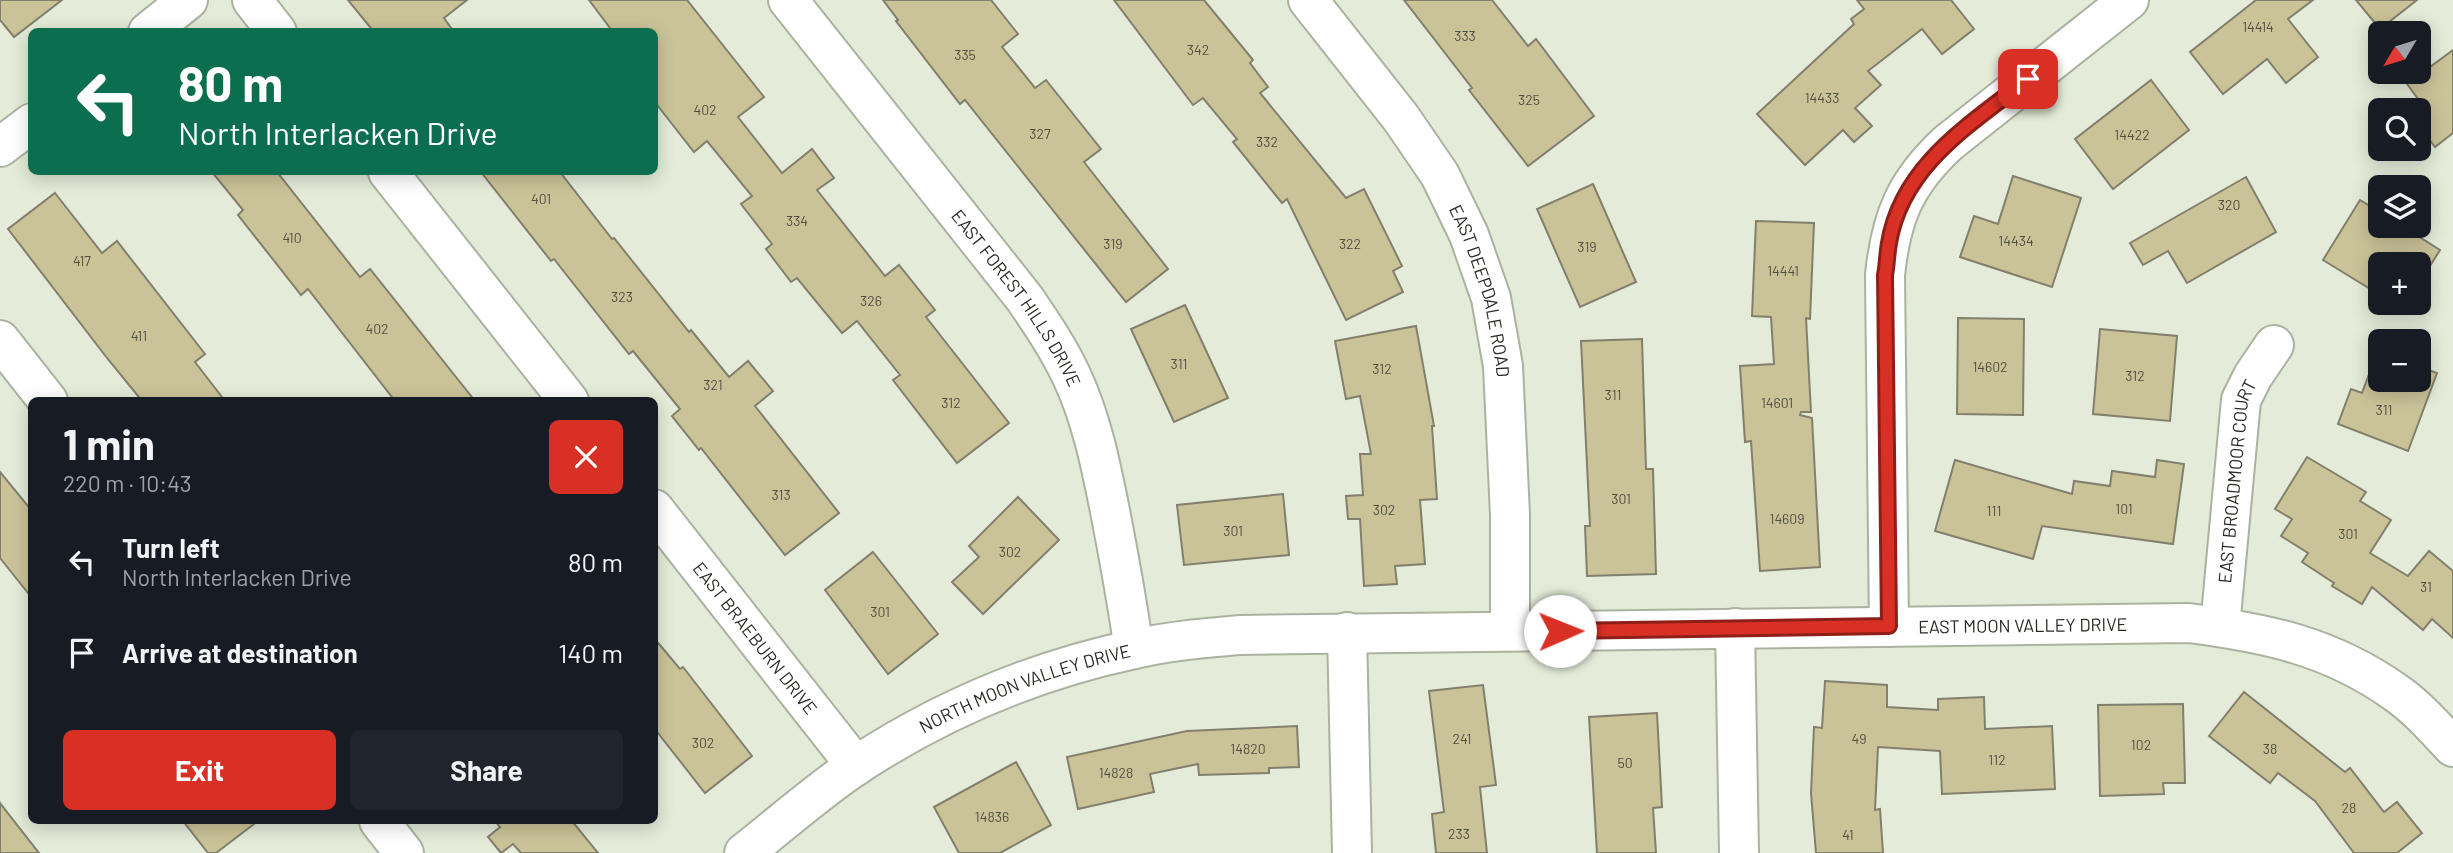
<!DOCTYPE html>
<html lang="en">
<head>
<meta charset="utf-8">
<style>
	:root { --surface:#171b24; --page:#20242c; --text:#f1f3f6; --muted:#9ea1a6; --accent:#d93025 }
	body { margin:0; font-family:Barlow,sans-serif; background:var(--page); color:var(--text); height:100vh; display:flex; flex-direction:column; font-size:26px; white-space:nowrap }
	* { box-sizing:border-box; margin:0 }
	p { font-size:23px; color:var(--muted) }
	.icon { flex:none; width:38px; height:38px; fill:none; stroke:currentColor; stroke-width:2; stroke-linecap:round; stroke-linejoin:round }
	.map { position:relative; flex:1; overflow:hidden }
	.sheet { position:absolute; left:28px; top:397px; width:630px; height:427px; display:flex; flex-direction:column; background:var(--surface); border-radius:10px; box-shadow:0 4px 18px #0003 }
	.sheet>* { flex:none }
	.banner { position:absolute; left:28px; top:28px; width:630px; height:147px; border-radius:10px; box-shadow:0 4px 18px #0003; background:#0b6e4f; color:#fff; overflow:hidden }
	.needle { width:46px; rotate:232deg }
	.tools { position:absolute; left:2368px; top:21px; display:grid; gap:14px }
	.tools a { display:grid; place-items:center; width:63px; height:63px; border-radius:10px; background:var(--surface); box-shadow:0 4px 18px #0003; font-size:35px }
	.pin { position:absolute; display:grid; place-items:center; width:60px; height:60px; color:#fff; margin:-30px; border-radius:14px; box-shadow:0 4px 10px #0006 }
	.me { position:absolute; width:77px; margin:-38px; rotate:89deg; stroke-linejoin:round; filter:drop-shadow(0 0 5px #0008) }
	.turn { display:flex; align-items:center; gap:24px; height:147px; padding:0 35px; font-size:32px }
	.turn .icon { width:91px; height:91px; stroke-width:2.5 }
	.turn b { display:block; font-size:49px; line-height:60px }
	.round { display:grid; place-items:center; flex:none; width:74px; height:74px; border-radius:10px; background:var(--page) }
	.summary { display:flex; align-items:center; justify-content:space-between; height:119px; padding:0 35px }
	h1 { font-size:42px; font-weight:700; line-height:52px }
	.action { display:flex; gap:14px; margin-top:auto; padding:14px 35px }
	.action a { flex:1; height:80px; border-radius:10px; background:var(--accent); color:#fff; font-size:28px; font-weight:700; line-height:80px; text-align:center }
	.action a+a { background:var(--page); color:var(--text) }
	ul { padding:0; list-style:none }
	li { display:flex; align-items:center; gap:21px; height:91px; padding:0 35px }
	li div { flex:1 }
	li b { display:block; font-size:26px }
	li em { font-style:normal }
	.map>svg:first-child { display:block }
	.building { fill:#cbc398; stroke:#827f6d; stroke-width:2 }
	.lines { fill:none; stroke-linecap:round; stroke-linejoin:round }
	.minor-casing { stroke:#abb2a0; stroke-width:42 }
	.minor { stroke:#fff; stroke-width:38 }
	.route-casing { stroke:#8d1f18; stroke-width:18 }
	.route { stroke:#d93025; stroke-width:12 }
	.labels { text-anchor:middle; dominant-baseline:central; stroke-width:7; stroke-linejoin:round; paint-order:stroke }
	.number-label { font-size:14px; fill:#505040 }
	.street-label { font-size:18px; fill:#272a23; stroke:#e4ebd8 }
</style>
</head>
<body>
<div class="map">
<svg width="2453" height="853" viewBox="0 0 2453 853">
	<rect width="100%" height="100%" fill="#e4ebd8"/>
	<g class="building">
		<polygon points="0,0 62,0 14,37 0,20"/>
		<polygon points="348,0 467,0 444,18 454,32 374,32"/>
		<polygon points="589,0 687,0 764,97 738,117 782,173 812,149 834,178 817,190 885,276 899,265 935,310 926,317 1009,423 957,463 893,380 900,375 857,321 842,333 797,278 791,282 766,249 772,244 741,204 752,196 707,141 694,152 654,101 654,32 613,32"/>
		<polygon points="883,0 991,0 1018,34 1002,47 1035,88 1046,80 1101,149 1084,162 1168,269 1126,302 965,100 960,104 896,21 898,20"/>
		<polygon points="1114,0 1204,0 1253,60 1250,63 1268,87 1260,93 1346,198 1364,189 1402,266 1393,271 1403,292 1346,320 1287,199 1282,203 1233,142 1237,139 1203,98 1193,105"/>
		<polygon points="1404,0 1492,0 1528,46 1536,39 1594,116 1528,166 1469,90 1472,88"/>
		<polygon points="1857,0 1951,0 1974,29 1942,54 1922,29 1868,71 1881,85 1855,108 1872,126 1854,142 1843,130 1805,165 1757,114 1854,24 1851,19 1864,9"/>
		<polygon points="2256,0 2313,0 2288,19 2318,57 2286,83 2267,59 2223,94 2190,52"/>
		<polygon points="2356,0 2417,0 2380,29"/>
		<polygon points="2453,50 2453,133 2435,147 2418,125 2418,99 2407,84"/>
		<polygon points="2151,80 2189,130 2113,189 2075,139"/>
		<polygon points="212,172 277,172 360,277 370,269 475,401 395,401 308,289 301,295 238,215 243,210"/>
		<polygon points="481,172 560,172 612,239 614,238 689,332 691,330 729,377 748,361 773,391 755,406 839,513 785,555 701,448 699,450 672,416 680,409 633,351 629,354 554,259 551,261"/>
		<polygon points="2013,176 2081,198 2052,287 1960,257 1974,216 1998,224"/>
		<polygon points="2246,177 2276,232 2187,283 2168,251 2143,265 2130,243"/>
		<polygon points="1593,184 1636,282 1580,307 1537,209"/>
		<polygon points="55,193 102,253 117,241 205,354 195,362 225,401 142,401 107,358 8,229"/>
		<polygon points="2360,200 2380,212 2380,226 2402,226 2440,250 2418,285 2418,264 2380,264 2380,295 2323,260"/>
		<polygon points="1756,221 1814,223 1810,319 1806,318 1811,412 1801,412 1800,415 1812,418 1820,567 1760,571 1751,441 1745,442 1740,366 1774,364 1771,317 1752,316"/>
		<polygon points="1185,305 1228,398 1174,422 1131,329"/>
		<polygon points="1958,318 2024,319 2023,415 1957,414"/>
		<polygon points="1416,326 1434,426 1432,426 1437,499 1420,500 1425,564 1395,566 1397,584 1364,586 1360,519 1348,519 1346,496 1363,495 1360,454 1371,454 1360,396 1346,399 1335,341"/>
		<polygon points="2100,329 2177,336 2170,421 2093,414"/>
		<polygon points="1642,339 1646,469 1653,469 1656,574 1587,576 1585,526 1590,526 1581,341"/>
		<polygon points="2378,350 2380,351 2380,380 2418,380 2418,366 2437,373 2408,451 2338,424 2351,389 2362,393"/>
		<polygon points="2307,457 2366,492 2360,501 2391,520 2370,553 2408,576 2429,551 2453,571 2453,638 2432,619 2423,630 2372,587 2362,604 2332,586 2334,583 2302,562 2308,553 2281,536 2292,519 2275,509"/>
		<polygon points="1955,460 2072,494 2074,481 2110,486 2112,471 2155,477 2157,460 2184,464 2173,544 2042,526 2033,559 1935,531"/>
		<polygon points="0,472 32,511 32,598 0,558"/>
		<polygon points="1283,494 1289,555 1184,565 1177,505"/>
		<polygon points="1018,497 1059,540 983,614 952,582 979,557 969,546"/>
		<polygon points="873,552 938,634 888,674 825,590"/>
		<polygon points="654,638 680,669 683,667 752,756 705,793 654,728"/>
		<polygon points="1825,681 1887,685 1887,707 1938,710 1938,699 1984,697 1985,729 2052,726 2055,789 1942,794 1940,751 1878,747 1875,810 1880,809 1883,853 1816,853 1811,793 1814,727 1822,728"/>
		<polygon points="1483,685 1496,785 1480,787 1487,853 1436,853 1432,814 1444,812 1429,691"/>
		<polygon points="2244,692 2345,772 2350,768 2384,812 2397,802 2422,833 2397,853 2354,853 2315,801 2278,773 2270,783 2209,736"/>
		<polygon points="2183,704 2185,783 2163,783 2164,794 2100,796 2098,705"/>
		<polygon points="1657,713 1662,807 1653,808 1656,853 1597,853 1589,717"/>
		<polygon points="1297,726 1299,767 1269,768 1269,773 1199,775 1198,764 1150,774 1154,792 1078,809 1067,757 1187,731"/>
		<polygon points="1016,762 1051,825 1000,853 959,853 934,807"/>
		<polygon points="0,803 39,853 0,853"/>
		<polygon points="183,821 258,821 216,853 208,853"/>
		<polygon points="495,821 572,821 598,853 521,853 513,844 501,853 488,837 500,827"/>
	</g>
	<g class="lines">
		<g class="minor-casing">
			<g id="minor">
				<polyline points="252,0 277,32"/>
				<path id="s1" d="M788,0L1025,299C1042,324 1059,349 1072,377C1092,420 1101,466 1110,511C1119,557 1127,602 1134,649"/>
				<path id="s2" d="M1308,0L1401,118L1440,175L1469,235L1491,298L1503,366L1510,515V631"/>
				<polyline points="148,32 188,0"/>
				<polyline points="0,147 32,123"/>
				<polyline points="388,172 569,401"/>
				<polyline points="0,340 48,401"/>
				<path id="s3" d="M654,509L856,766"/>
				<path d="M1889,627L1885,275C1891,217 1905,183 1948,143L2129,0"/>
				<path id="s4" d="M2220,627L2241,400L2253,376L2274,345"/>
				<polyline points="1735,628 1739,853"/>
				<polyline points="1347,632 1352,853"/>
				<polyline points="379,821 404,853"/>
				<path id="s5" d="M744,853C781,824 818,791 857,765C941,710 1036,670 1135,649C1169,641 1205,638 1240,635L2189,623C2266,633 2330,646 2395,692C2417,707 2435,728 2453,747"/>
			</g>
		</g>
		<use href="#minor" class="minor"/>
	</g>
	<g class="lines">
		<g class="route-casing">
			<path id="route" d="M1560,631L1889,626L1885,275C1887,265 1887,254 1889,243C1902,165 1971,124 2028,79"/>
		</g>
		<use href="#route" class="route"/>
	</g>
	<g class="labels">
		<g class="number-label">
			<text x="2258" y="26">14414</text>
			<text x="1465" y="35">333</text>
			<text x="1198" y="49">342</text>
			<text x="965" y="54">335</text>
			<text x="1822" y="97">14433</text>
			<text x="1529" y="99">325</text>
			<text x="705" y="109">402</text>
			<text x="1040" y="133">327</text>
			<text x="2132" y="134">14422</text>
			<text x="1267" y="141">332</text>
			<text x="541" y="198">401</text>
			<text x="2229" y="204">320</text>
			<text x="797" y="220">334</text>
			<text x="292" y="237">410</text>
			<text x="2016" y="240">14434</text>
			<text x="1113" y="243">319</text>
			<text x="1350" y="243">322</text>
			<text x="1587" y="246">319</text>
			<text x="82" y="260">417</text>
			<text x="1783" y="270">14441</text>
			<text x="622" y="296">323</text>
			<text x="871" y="300">326</text>
			<text x="377" y="328">402</text>
			<text x="139" y="335">411</text>
			<text x="1179" y="363">311</text>
			<text x="1990" y="366">14602</text>
			<text x="1382" y="368">312</text>
			<text x="2135" y="375">312</text>
			<text x="713" y="384">321</text>
			<text x="1613" y="394">311</text>
			<text x="951" y="402">312</text>
			<text x="1777" y="402">14601</text>
			<text x="2384" y="409">311</text>
			<text x="781" y="494">313</text>
			<text x="1621" y="498">301</text>
			<text x="2124" y="508">101</text>
			<text x="1384" y="509">302</text>
			<text x="1994" y="510">111</text>
			<text x="1787" y="518">14609</text>
			<text x="1233" y="530">301</text>
			<text x="2348" y="533">301</text>
			<text x="1010" y="551">302</text>
			<text x="2426" y="586">31</text>
			<text x="880" y="611">301</text>
			<text x="1462" y="738">241</text>
			<text x="1859" y="738">49</text>
			<text x="703" y="742">302</text>
			<text x="2141" y="744">102</text>
			<text x="1248" y="748">14820</text>
			<text x="2270" y="748">38</text>
			<text x="1997" y="759">112</text>
			<text x="1625" y="762">50</text>
			<text x="1116" y="772">14828</text>
			<text x="2349" y="807">28</text>
			<text x="992" y="816">14836</text>
			<text x="1459" y="833">233</text>
			<text x="1848" y="834">41</text>
		</g>
		<g class="street-label">
			<text stroke="none"><textPath href="#s2" startOffset="343">EAST DEEPDALE ROAD</textPath></text>
			<text stroke="none"><textPath href="#s1" startOffset="376">EAST FOREST HILLS DRIVE</textPath></text>
			<text stroke="none"><textPath href="#s4" startOffset="147">EAST BROADMOOR COURT</textPath></text>
			<text stroke="none"><textPath href="#s5" startOffset="1335">EAST MOON VALLEY DRIVE</textPath></text>
			<text stroke="none"><textPath href="#s3" startOffset="164">EAST BRAEBURN DRIVE</textPath></text>
			<text stroke="none"><textPath href="#s5" startOffset="329">NORTH MOON VALLEY DRIVE</textPath></text>
		</g>
	</g>
</svg>
<div class="tools">
<a><svg class="needle" viewBox="-14 -14 28 28"><path d="M0-13l5 13h-10z" fill="#e53935"/><path d="M0 13l5-13h-10z" fill="#9ea1a6"/></svg></a>
<a><svg class="icon" aria-label="search" viewBox="0 0 24 24"><circle cx="10" cy="10" r="6"/><path d="M15 15l6 6"/></svg></a>
<a><svg class="icon" aria-label="layers" viewBox="0 0 24 24"><path d="M12 4l9 5-9 5-9-5zM3 14l9 5 9-5"/></svg></a>
<a>+</a>
<a>−</a>
</div>
<div class="pin" style="left:2028px;top:79px;background:#d93025"><svg class="icon" aria-label="arrive" viewBox="0 0 24 24"><path d="M6 21V4h12l-3 4 3 4H6"/></svg></div>
<svg class="me" style="left:1560px;top:631px" viewBox="-20 -20 40 40"><circle r="19" fill="#fff"/><path d="M0-13L10 11 0 6-10 11z" fill="#d93025"/></svg>
<div class="banner">
<div class="turn"><svg class="icon" aria-label="left" viewBox="0 0 24 24"><path d="M17 20v-9H6M10 6l-5 5 5 5"/></svg><div><b>80 m</b>North Interlacken Drive</div></div>
</div>
<section class="sheet">
<div class="summary"><div><h1>1 min</h1><p>220 m · 10:43</p></div><a class="round" style="background:#d93025;color:#fff"><svg class="icon" aria-label="close" viewBox="0 0 24 24"><path d="M6 6l12 12M18 6L6 18"/></svg></a></div>
<ul>
<li><svg class="icon" aria-label="left" viewBox="0 0 24 24"><path d="M17 20v-9H6M10 6l-5 5 5 5"/></svg><div><b>Turn left</b><p>North Interlacken Drive</p></div><em>80 m</em></li>
<li><svg class="icon" aria-label="arrive" viewBox="0 0 24 24"><path d="M6 21V4h12l-3 4 3 4H6"/></svg><div><b>Arrive at destination</b></div><em>140 m</em></li>
</ul>
<div class="action"><a>Exit</a><a>Share</a></div>
</section>
</div>
</body>
</html>
